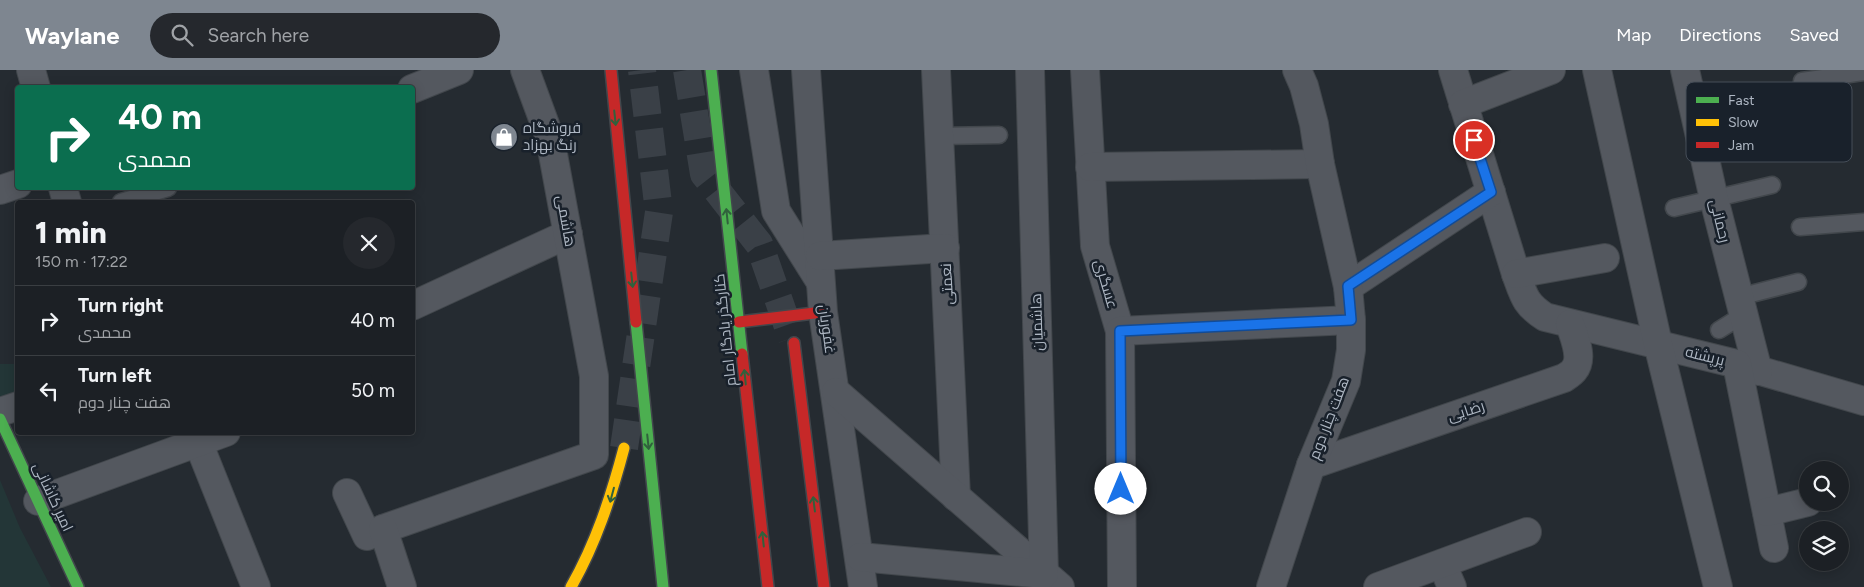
<!DOCTYPE html>
<html lang="en">
<head>
<meta charset="utf-8">
<style>
	:root { --surface:#1c2025; --page:#25282d; --text:#f1f3f6; --muted:#a0a3a7; --line:#3a3e42; --accent:#7e8690 }
	body { margin:0; font-family:Figtree,Cairo,sans-serif; background:var(--page); color:var(--text); height:100vh; display:flex; flex-direction:column; font-size:19px; white-space:nowrap }
	* { box-sizing:border-box; margin:0 }
	p { font-size:16px; color:var(--muted) }
	.icon { flex:none; width:28px; height:28px; fill:none; stroke:currentColor; stroke-width:2; stroke-linecap:round; stroke-linejoin:round }
	.map { position:relative; flex:1; overflow:hidden }
	.drawer { position:absolute; left:15px; top:130px; width:400px; height:235px; display:flex; flex-direction:column; background:var(--surface); border-radius:5px; box-shadow:0 2px 12px #0003,0 0 0 1px var(--line) }
	.drawer>* { flex:none }
	.top-card { position:absolute; left:15px; top:15px; width:400px; height:105px; border-radius:5px; box-shadow:0 2px 12px #0003,0 0 0 1px var(--line); background:#0b6e4f; color:#fff; overflow:hidden }
	.tools { position:absolute; left:1799px; top:391px; display:grid; gap:10px }
	.tools a { display:grid; place-items:center; width:50px; height:50px; border-radius:50%; background:var(--surface); box-shadow:0 2px 12px #0003,0 0 0 1px var(--line); font-size:25px }
	.pin { position:absolute; display:grid; place-items:center; width:42px; height:42px; color:#fff; margin:-21px; border:2px solid #fff; border-radius:50%; box-shadow:0 1px 5px #0007 }
	.me { position:absolute; width:55px; margin:-28px; rotate:0deg; stroke-linejoin:round; filter:drop-shadow(0 0 4px #0008) }
	.turn { display:flex; align-items:center; gap:18px; height:105px; padding:0 20px; font-size:22px }
	.turn .icon { width:65px; height:65px; stroke-width:2.5 }
	.turn b { display:block; font-size:35px; line-height:42px }
	.round { display:grid; place-items:center; flex:none; width:52px; height:52px; border-radius:26px; background:var(--page) }
	.headline { display:flex; align-items:center; justify-content:space-between; height:85px; padding:0 20px }
	h1 { font-size:30px; font-weight:800; line-height:38px }
	ul { padding:0; list-style:none }
	li { display:flex; align-items:center; gap:15px; height:70px; padding:0 20px; border-top:1px solid var(--line) }
	li div { flex:1 }
	li b { display:block; font-size:19px }
	li em { font-style:normal }
	header { display:flex; align-items:center; gap:30px; box-sizing:border-box; height:70px; padding:0 25px; background:var(--accent); color:#fff }
	header strong { font-size:24px }
	nav { display:flex; gap:28px; margin-inline-start:auto; font-size:18px }
	.search { width:350px; height:45px; background:var(--page); display:flex; align-items:center; gap:12px; box-sizing:border-box; padding:0 18px; border-radius:28px; color:var(--muted); font-size:19px }
	.map>svg:first-child { display:block }
	.green { fill:#233637 }
	.lines { fill:none; stroke-linecap:round; stroke-linejoin:round }
	.highway-tunnel { stroke:#3a4047; stroke-width:28; stroke-dasharray:28 14; stroke-linecap:butt }
	.lane-casing { stroke:#42474c; stroke-width:19 }
	.street-casing { stroke:#42474c; stroke-width:30 }
	.fast-casing { stroke:#42474c; stroke-width:14 }
	.slow-casing { stroke:#42474c; stroke-width:14 }
	.jam-casing { stroke:#42474c; stroke-width:14 }
	.lane { stroke:#54585f; stroke-width:16 }
	.street { stroke:#54585f; stroke-width:28 }
	.fast { stroke:#4caf50; stroke-width:11 }
	.slow { stroke:#ffc107; stroke-width:11 }
	.jam { stroke:#c62828; stroke-width:11 }
	.oneway { stroke:#30613c }
	.route-casing { stroke:#114b97; stroke-width:12 }
	.route { stroke:#1a73e8; stroke-width:9 }
	.labels { text-anchor:middle; dominant-baseline:central; stroke-width:5; stroke-linejoin:round; paint-order:stroke }
	.poi-label { font-size:15px; fill:#aeb7c3; stroke:#19212b; text-anchor:start }
	.street-label { font-size:15px; fill:#aeb7c3; stroke:#19212b }
	.key { fill:#19212b; stroke:#464e59; stroke-width:1 }
	.key-label { font-size:14px; fill:#aeb7c3 }
</style>
</head>
<body>
<header>
<strong>Waylane</strong>
<div class="search"><svg class="icon" aria-label="search" viewBox="0 0 24 24"><circle cx="10" cy="10" r="6"/><path d="M15 15l6 6"/></svg>Search here</div>
<nav><a>Map</a><a>Directions</a><a>Saved</a></nav>
</header>
<div class="map">
<svg width="1864" height="517" viewBox="0 0 1864 517">
	<rect width="100%" height="100%" fill="#252b31"/>
	<g class="green">
		<polygon points="0,294 18,294 17,328 0,334"/>
		<polygon points="0,410 20,458 51,517 0,517"/>
	</g>
	<g class="lines">
		<g class="highway-tunnel">
			<polyline points="687,0 704,104 759,174 792,268"/>
			<polyline points="624,378 659,142 642,0"/>
		</g>
		<g class="lane-casing">
			<g id="lane">
				<polyline points="1802,11 1864,2"/>
				<polyline points="940,66 999,65"/>
				<polyline points="121,132 168,118"/>
				<polyline points="1674,138 1772,115"/>
				<polyline points="1800,157 1864,152"/>
				<polyline points="1739,227 1798,212"/>
				<polyline points="1719,260 1743,245"/>
			</g>
		</g>
		<g class="street-casing">
			<g id="street">
				<polyline points="31,0 36,18"/>
				<polyline points="754,0 776,141 820,211"/>
				<polyline points="806,0 823,242 863,517"/>
				<polyline points="936,0 956,427"/>
				<polyline points="1085,0 1095,176 1120,261 1122,517"/>
				<path d="M1453,0L1516,204C1524,226 1525,234 1545,247L1737,294L1864,331"/>
				<polyline points="1597,0 1658,274 1718,517"/>
				<polyline points="1685,0 1714,129 1758,301"/>
				<polyline points="412,19 459,0"/>
				<polyline points="1463,34 1551,0"/>
				<polyline points="1090,97 1320,94"/>
				<polyline points="63,118 67,132"/>
				<polyline points="0,120 18,114"/>
				<polyline points="820,186 945,178"/>
				<polyline points="1516,204 1605,188"/>
				<polyline points="1348,217 1491,122"/>
				<polyline points="412,236 568,164"/>
				<polyline points="1120,261 1351,250"/>
				<polyline points="1737,294 1774,478"/>
				<polyline points="836,322 1060,517"/>
				<polyline points="0,342 18,336"/>
				<polyline points="194,362 256,517"/>
				<path d="M1311,395L1564,308C1567,306 1572,303 1574,300C1584,288 1574,267 1570,254"/>
				<polyline points="347,423 367,466 383,459 594,385 594,306 550,68 525,0"/>
				<polyline points="38,431 226,362"/>
				<polyline points="1767,442 1808,432"/>
				<polyline points="383,459 402,517"/>
				<polyline points="860,487 1044,504 1030,0"/>
				<polyline points="1442,494 1452,517"/>
				<polyline points="1271,517 1311,395 1346,311 1351,280 1351,250 1348,217 1320,94 1314,54 1304,16 1297,0"/>
				<polyline points="1378,517 1527,462"/>
			</g>
		</g>
		<g class="fast-casing">
			<g id="fast">
				<polyline points="711,0 742,284"/>
				<polyline points="636,252 663,517"/>
				<polyline points="0,349 78,517"/>
			</g>
		</g>
		<g class="slow-casing">
			<path id="slow" d="M571,517C596,473 611,427 624,378"/>
		</g>
		<g class="jam-casing">
			<g id="jam">
				<polyline points="611,0 636,252"/>
				<polyline points="739,252 823,242"/>
				<polyline points="794,273 824,517"/>
				<polyline points="742,284 768,517"/>
			</g>
		</g>
		<use href="#lane" class="lane"/>
		<use href="#street" class="street"/>
		<use href="#fast" class="fast"/>
		<use href="#slow" class="slow"/>
		<use href="#jam" class="jam"/>
	</g>
	<defs><path id="oneway-shaft" d="M-6 0H5M1.5-3L5.5 0L1.5 3" fill="none" stroke-width="1.6" stroke-linecap="round" stroke-linejoin="round" transform="scale(1.25)"/></defs>
	<g class="oneway">
		<use href="#oneway-shaft" transform="translate(615 48) rotate(84)"/>
		<use href="#oneway-shaft" transform="translate(727 146) rotate(-96)"/>
		<use href="#oneway-shaft" transform="translate(632 210) rotate(84)"/>
		<use href="#oneway-shaft" transform="translate(745 307) rotate(-96)"/>
		<use href="#oneway-shaft" transform="translate(648 372) rotate(84)"/>
		<use href="#oneway-shaft" transform="translate(612 425) rotate(105)"/>
		<use href="#oneway-shaft" transform="translate(814 434) rotate(-97)"/>
		<use href="#oneway-shaft" transform="translate(763 469) rotate(-96)"/>
	</g>
	<g class="lines">
		<g class="route-casing">
			<polyline id="route" points="1121,419 1120,261 1351,250 1348,216 1491,122 1474,70"/>
		</g>
		<use href="#route" class="route"/>
	</g>
	<defs>
		<g id="shop-disc" transform="scale(1.4375)"><circle r="9.5" fill="#7e8690" stroke="#19212b"/><path d="M-5-2.5h2.3a2.7 3.5 0 0 1 5.4 0H5L5.5 6h-11ZM-1.5-2.5h3a1.5 2.3 0 0 0-3 0Z" fill="#fff"/></g>
	</defs>
	<g fill-rule="evenodd">
		<use href="#shop-disc" x="504" y="67"/>
	</g>
	<g class="labels">
		<g class="poi-label">
			<text x="523" y="58">فروشگاه<tspan x="523" dy="17">رنگ بهزاد</tspan></text>
		</g>
		<g class="street-label">
			<text transform="translate(566 151) rotate(80)">هاشمی</text>
			<text transform="translate(1720 151) rotate(76)">رحمانی</text>
			<text transform="translate(947 214) rotate(-93)">نعمتی</text>
			<text transform="translate(1106 214) rotate(74)">عسگری</text>
			<text transform="translate(1037 252) rotate(-92)">هاشمیان</text>
			<text transform="translate(827 259) rotate(82)">غفوریان</text>
			<text transform="translate(725 260) rotate(-96)">کنارگذر یادگار امام</text>
			<text transform="translate(1705 286) rotate(14)">پرپشته</text>
			<text transform="translate(1466 341) rotate(-18)">رضایی</text>
			<text transform="translate(1329 348) rotate(-69)">هفت چنار دوم</text>
			<text transform="translate(53 427) rotate(65)">امیر کاشانی</text>
		</g>
	</g>
	<rect x="1686" y="12" width="166" height="80" rx="8" class="key"/>
	<rect x="1696" y="27" width="23" height="6" fill="#4caf50"/>
	<rect x="1696" y="49" width="23" height="7" fill="#ffc107"/>
	<rect x="1696" y="72" width="23" height="6" fill="#c62828"/>
	<g class="key-label">
		<text x="1728" y="35">Fast</text>
		<text x="1728" y="57">Slow</text>
		<text x="1728" y="80">Jam</text>
	</g>
</svg>
<div class="tools">
<a><svg class="icon" aria-label="search" viewBox="0 0 24 24"><circle cx="10" cy="10" r="6"/><path d="M15 15l6 6"/></svg></a>
<a><svg class="icon" aria-label="layers" viewBox="0 0 24 24"><path d="M12 4l9 5-9 5-9-5zM3 14l9 5 9-5"/></svg></a>
</div>
<div class="pin" style="left:1474px;top:70px;background:#d93025"><svg class="icon" aria-label="arrive" viewBox="0 0 24 24"><path d="M6 21V4h12l-3 4 3 4H6"/></svg></div>
<svg class="me" style="left:1121px;top:419px" viewBox="-20 -20 40 40"><circle r="19" fill="#fff"/><path d="M0-13L10 11 0 6-10 11z" fill="#1a73e8"/></svg>
<div class="top-card">
<div class="turn"><svg class="icon" aria-label="right" viewBox="0 0 24 24"><path d="M7 20v-9h11M14 6l5 5-5 5"/></svg><div><b>40 m</b>محمدی</div></div>
</div>
<section class="drawer">
<div class="headline"><div><h1>1 min</h1><p>150 m · 17:22</p></div><a class="round"><svg class="icon" aria-label="close" viewBox="0 0 24 24"><path d="M6 6l12 12M18 6L6 18"/></svg></a></div>
<ul>
<li><svg class="icon" aria-label="right" viewBox="0 0 24 24"><path d="M7 20v-9h11M14 6l5 5-5 5"/></svg><div><b>Turn right</b><p>محمدی</p></div><em>40 m</em></li>
<li><svg class="icon" aria-label="left" viewBox="0 0 24 24"><path d="M17 20v-9H6M10 6l-5 5 5 5"/></svg><div><b>Turn left</b><p>هفت چنار دوم</p></div><em>50 m</em></li>
</ul>
</section>
</div>
</body>
</html>
